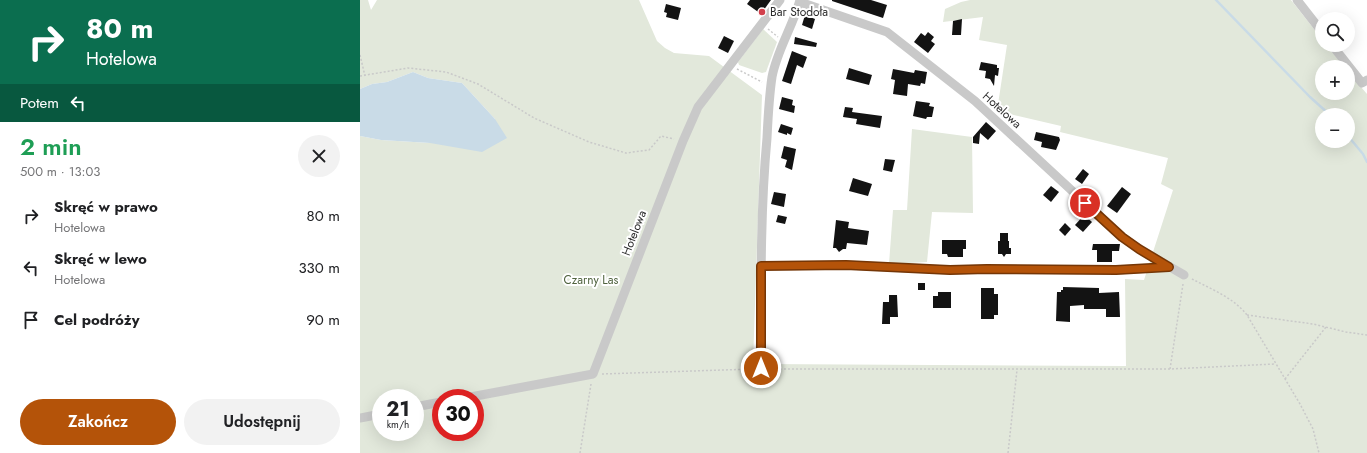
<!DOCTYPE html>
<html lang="pl">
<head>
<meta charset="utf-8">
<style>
	:root { --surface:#fff; --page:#f2f2f2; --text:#202124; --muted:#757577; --accent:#b45309 }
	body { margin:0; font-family:Jost,sans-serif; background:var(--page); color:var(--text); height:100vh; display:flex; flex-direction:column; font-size:15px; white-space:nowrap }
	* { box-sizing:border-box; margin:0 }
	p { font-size:13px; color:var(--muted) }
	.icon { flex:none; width:22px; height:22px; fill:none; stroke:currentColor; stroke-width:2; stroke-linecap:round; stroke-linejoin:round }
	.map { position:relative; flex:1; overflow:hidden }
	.side { display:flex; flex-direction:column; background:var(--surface); width:360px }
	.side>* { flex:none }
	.hud { background:#0b6e4f; color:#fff; overflow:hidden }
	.controls { position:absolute; left:955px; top:12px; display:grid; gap:8px }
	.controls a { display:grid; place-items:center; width:40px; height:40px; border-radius:50%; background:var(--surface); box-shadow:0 4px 16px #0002; font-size:20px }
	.speed { position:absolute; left:12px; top:389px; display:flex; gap:8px; font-size:20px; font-weight:700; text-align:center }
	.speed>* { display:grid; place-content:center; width:52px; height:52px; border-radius:50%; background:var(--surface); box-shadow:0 4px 16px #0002; line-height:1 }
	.speed small { font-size:10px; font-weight:400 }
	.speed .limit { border:6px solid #d22; background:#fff; color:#111 }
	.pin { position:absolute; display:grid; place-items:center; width:34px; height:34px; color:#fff; margin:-17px; border:2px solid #fff; border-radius:50%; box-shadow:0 1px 4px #0007 }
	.me { position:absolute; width:44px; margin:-22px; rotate:0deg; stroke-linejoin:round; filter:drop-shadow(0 0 3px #0008) }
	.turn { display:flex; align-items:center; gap:14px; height:84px; padding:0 20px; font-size:18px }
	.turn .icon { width:52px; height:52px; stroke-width:2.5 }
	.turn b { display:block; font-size:28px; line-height:34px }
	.then { display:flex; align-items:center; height:38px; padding:0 20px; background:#0003; gap:8px; font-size:15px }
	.round { display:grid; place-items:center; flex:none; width:42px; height:42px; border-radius:21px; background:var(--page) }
	.headline { display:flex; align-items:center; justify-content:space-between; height:68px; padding:0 20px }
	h1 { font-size:24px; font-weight:600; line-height:30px; color:#1e9e55 }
	.cta { display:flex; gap:8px; margin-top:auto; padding:8px 20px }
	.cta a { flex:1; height:46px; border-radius:24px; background:var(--accent); color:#fff; font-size:16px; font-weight:600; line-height:46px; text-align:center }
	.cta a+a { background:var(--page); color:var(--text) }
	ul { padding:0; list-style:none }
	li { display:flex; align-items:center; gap:12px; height:52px; padding:0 20px }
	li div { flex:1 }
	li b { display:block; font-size:15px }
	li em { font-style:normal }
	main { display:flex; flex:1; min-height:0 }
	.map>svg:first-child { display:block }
	.green { fill:#e2e8db; fill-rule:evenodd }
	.water { fill:#c9dbe7 }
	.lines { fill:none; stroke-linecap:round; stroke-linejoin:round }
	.stream { stroke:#c9dbe7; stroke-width:2.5 }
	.building { fill:#131313 }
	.path { stroke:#c9c9c9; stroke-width:1.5; stroke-dasharray:2 2; stroke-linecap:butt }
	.minor { stroke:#c9c9c9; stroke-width:9 }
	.route-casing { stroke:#753606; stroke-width:10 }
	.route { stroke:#b45309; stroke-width:7 }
	.poi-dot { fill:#d2404c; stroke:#fff; stroke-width:1.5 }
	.labels { text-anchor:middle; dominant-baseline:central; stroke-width:4; stroke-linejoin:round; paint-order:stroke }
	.poi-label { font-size:12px; fill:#2c2c2c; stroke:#fff; text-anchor:start }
	.street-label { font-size:12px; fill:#2c2c2c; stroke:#fff }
	.park-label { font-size:12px; fill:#50633f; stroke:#fff }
</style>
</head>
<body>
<main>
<section class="side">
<div class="hud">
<div class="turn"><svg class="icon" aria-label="right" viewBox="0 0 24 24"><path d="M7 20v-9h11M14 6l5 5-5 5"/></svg><div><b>80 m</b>Hotelowa</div></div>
<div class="then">Potem<svg class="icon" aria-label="left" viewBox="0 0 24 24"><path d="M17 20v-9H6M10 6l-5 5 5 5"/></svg></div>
</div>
<div class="headline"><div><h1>2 min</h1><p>500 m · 13:03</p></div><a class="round"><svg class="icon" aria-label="close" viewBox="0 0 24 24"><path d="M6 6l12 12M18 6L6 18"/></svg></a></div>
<ul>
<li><svg class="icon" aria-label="right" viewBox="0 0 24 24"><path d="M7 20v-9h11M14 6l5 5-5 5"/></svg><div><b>Skręć w prawo</b><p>Hotelowa</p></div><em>80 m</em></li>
<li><svg class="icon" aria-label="left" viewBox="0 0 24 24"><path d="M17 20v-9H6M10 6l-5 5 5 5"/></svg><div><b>Skręć w lewo</b><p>Hotelowa</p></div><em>330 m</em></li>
<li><svg class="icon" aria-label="arrive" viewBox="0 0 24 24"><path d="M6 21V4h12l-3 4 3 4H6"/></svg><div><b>Cel podróży</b></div><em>90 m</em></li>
</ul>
<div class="cta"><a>Zakończ</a><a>Udostępnij</a></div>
</section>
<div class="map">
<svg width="1007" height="453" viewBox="0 0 1007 453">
	<rect width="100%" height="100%" fill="#fff"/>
	<g class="green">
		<path d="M0,0H8L11,10L17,0H279L297,41L305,48L314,53L349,56L402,95L393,364L766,366L765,279L784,280L813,190L801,184L808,158L700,132L701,126L637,111L647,45L619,40L623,17L583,22L585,9L601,2L610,0H931L962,39V45H967L984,67H962V93H988V72L1007,94V453H0V136L21,140L70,143L135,119L102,83L68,78L53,72L27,82L12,84L0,89ZM962,115H988V141H962ZM21,398H55V432H21ZM81,398H115V432H81Z"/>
		<polygon points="403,29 417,42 406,72 402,73 379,65 378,62"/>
		<polygon points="552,129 612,137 613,213 572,212 567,262 529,264 533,210 547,210"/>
	</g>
	<polygon class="water" points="53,72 68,78 102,83 135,119 147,138 122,152 70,143 21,140 0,136 0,89 12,84 27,82"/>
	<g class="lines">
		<g class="stream">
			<polyline points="856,0 950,97 970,115"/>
			<polyline points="988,136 1003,154 1007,162"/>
		</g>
	</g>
	<g class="building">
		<polygon points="390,0 411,0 401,14 387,4"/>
		<polygon points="472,0 511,0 527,5 523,18 472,1"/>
		<polygon points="306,4 321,8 318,20 306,17 307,13 304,12"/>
		<polygon points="445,15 455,19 452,29 442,25"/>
		<polygon points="602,19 601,35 592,35 593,21"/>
		<polygon points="568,32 574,37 571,41 575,44 568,53 554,42 561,33 565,36"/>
		<polygon points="364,36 374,41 368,53 358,48"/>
		<polygon points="435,37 457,43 456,47 434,44"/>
		<polygon points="432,51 447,57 443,68 437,65 431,84 422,81"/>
		<polygon points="621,62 632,64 637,65 637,68 639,68 638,76 635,75 634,86 630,79 625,78 626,71 619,70"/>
		<polygon points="489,68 512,75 509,85 486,79"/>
		<polygon points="533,69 554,73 555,70 567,72 565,84 561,83 560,86 548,84 547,96 533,94 535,80 531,79"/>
		<polygon points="422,97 433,100 432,105 435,106 434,113 419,109"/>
		<polygon points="556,101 570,103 569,106 574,107 572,117 567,117 566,119 553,116"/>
		<polygon points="485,107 493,108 492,112 522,116 520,128 496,124 497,119 483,117"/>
		<polygon points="626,122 636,131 628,140 620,133 619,144 613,143 613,137"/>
		<polygon points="421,124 433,128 431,135 427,133 427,135 418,132"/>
		<polygon points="676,132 699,137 700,140 696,150 681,147 682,142 674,140"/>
		<polygon points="424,146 436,149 432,170 425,167 427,160 421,158"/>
		<polygon points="525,159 535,160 532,172 523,170"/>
		<polygon points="723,169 729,174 722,184 715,179"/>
		<polygon points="493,178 512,184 508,196 489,191"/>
		<polygon points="691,186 699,192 691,202 683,195"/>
		<polygon points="762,187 771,194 757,213 747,206"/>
		<polygon points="414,192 426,194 424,207 411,204"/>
		<polygon points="418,215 427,217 425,224 416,222"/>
		<polygon points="724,215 732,222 723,232 715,225"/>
		<polygon points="476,220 489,222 488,228 509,231 507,245 487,243 486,249 483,249 479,252 476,248 473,248"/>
		<polygon points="705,223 711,229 705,236 699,230"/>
		<polygon points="640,233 648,233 648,241 649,241 649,248 651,248 651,254 646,254 644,257 642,254 638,254 638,241 640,241"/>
		<polygon points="582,240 606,240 606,249 603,249 603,257 588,257 587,254 582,254"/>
		<polygon points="733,244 760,244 759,251 752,251 752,262 737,262 737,250 732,250"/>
		<rect x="558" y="283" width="7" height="7"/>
		<polygon points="703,287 739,288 739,293 759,292 760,317 746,317 746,309 724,309 724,305 710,306 710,322 696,321 697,292 701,292 701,290 703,290"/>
		<polygon points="621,288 634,288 634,294 638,294 638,315 634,315 634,319 621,319"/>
		<polygon points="578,292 591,292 591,308 573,308 573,296 578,296"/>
		<polygon points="529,295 537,295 538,317 530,317 530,324 522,324 523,302 529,302"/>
	</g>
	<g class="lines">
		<g class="path">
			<polyline points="408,29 418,37"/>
			<polyline points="0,55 5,76"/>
			<polyline points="377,69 402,82"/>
			<polyline points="0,76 48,68 86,72 118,84 174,118 229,142 266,153 289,150 301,136 314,139"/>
			<path d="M832,279C851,289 874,298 887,315L940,404L953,429L959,453"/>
			<polyline points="887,315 953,324 986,332 1007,335"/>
			<polyline points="408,369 810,369 915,364"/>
			<polyline points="810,369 823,284"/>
			<polyline points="242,374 393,369"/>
			<polyline points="925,379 966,327"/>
			<polyline points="220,453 231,384"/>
			<polyline points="648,453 657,370"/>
		</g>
		<g class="minor">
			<polyline points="937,0 962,32"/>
			<polyline points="440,2 527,32 615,101 762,237 779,249 824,275"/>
			<polyline points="972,45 1002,83 1007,80"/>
			<polyline points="401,266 486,265 590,270 627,269 756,270 809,267"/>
			<path d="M401,368C401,291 400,214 407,138C408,118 409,97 412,77C417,50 433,26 440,0"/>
			<polyline points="105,398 233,374 323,141 338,107 420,0"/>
			<polyline points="55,407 81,402"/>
			<polyline points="0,418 21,414"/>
		</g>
	</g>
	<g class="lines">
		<g class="route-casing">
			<polyline id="route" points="401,368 401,266 486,265 590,270 627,269 756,270 809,267 779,249 762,237 725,203"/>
		</g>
		<use href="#route" class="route"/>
	</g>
	<circle class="poi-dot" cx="402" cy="12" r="4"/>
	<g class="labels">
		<g class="poi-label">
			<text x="410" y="12">Bar Stodoła</text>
		</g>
		<g class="street-label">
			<text transform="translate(642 110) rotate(42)">Hotelowa</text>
			<text transform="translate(274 233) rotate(-69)">Hotelowa</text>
		</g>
		<g class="park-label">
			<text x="231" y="280">Czarny Las</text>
		</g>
	</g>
</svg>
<div class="controls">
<a><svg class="icon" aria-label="search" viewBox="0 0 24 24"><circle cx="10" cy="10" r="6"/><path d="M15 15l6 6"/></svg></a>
<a>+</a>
<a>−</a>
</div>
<div class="speed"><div>21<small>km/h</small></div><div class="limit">30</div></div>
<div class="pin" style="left:725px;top:203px;background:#d93025"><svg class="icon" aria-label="arrive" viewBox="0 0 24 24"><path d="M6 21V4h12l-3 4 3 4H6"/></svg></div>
<svg class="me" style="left:401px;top:368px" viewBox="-20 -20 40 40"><circle r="17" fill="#b45309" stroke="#fff" stroke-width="3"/><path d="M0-11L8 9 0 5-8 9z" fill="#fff"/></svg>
</div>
</main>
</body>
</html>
